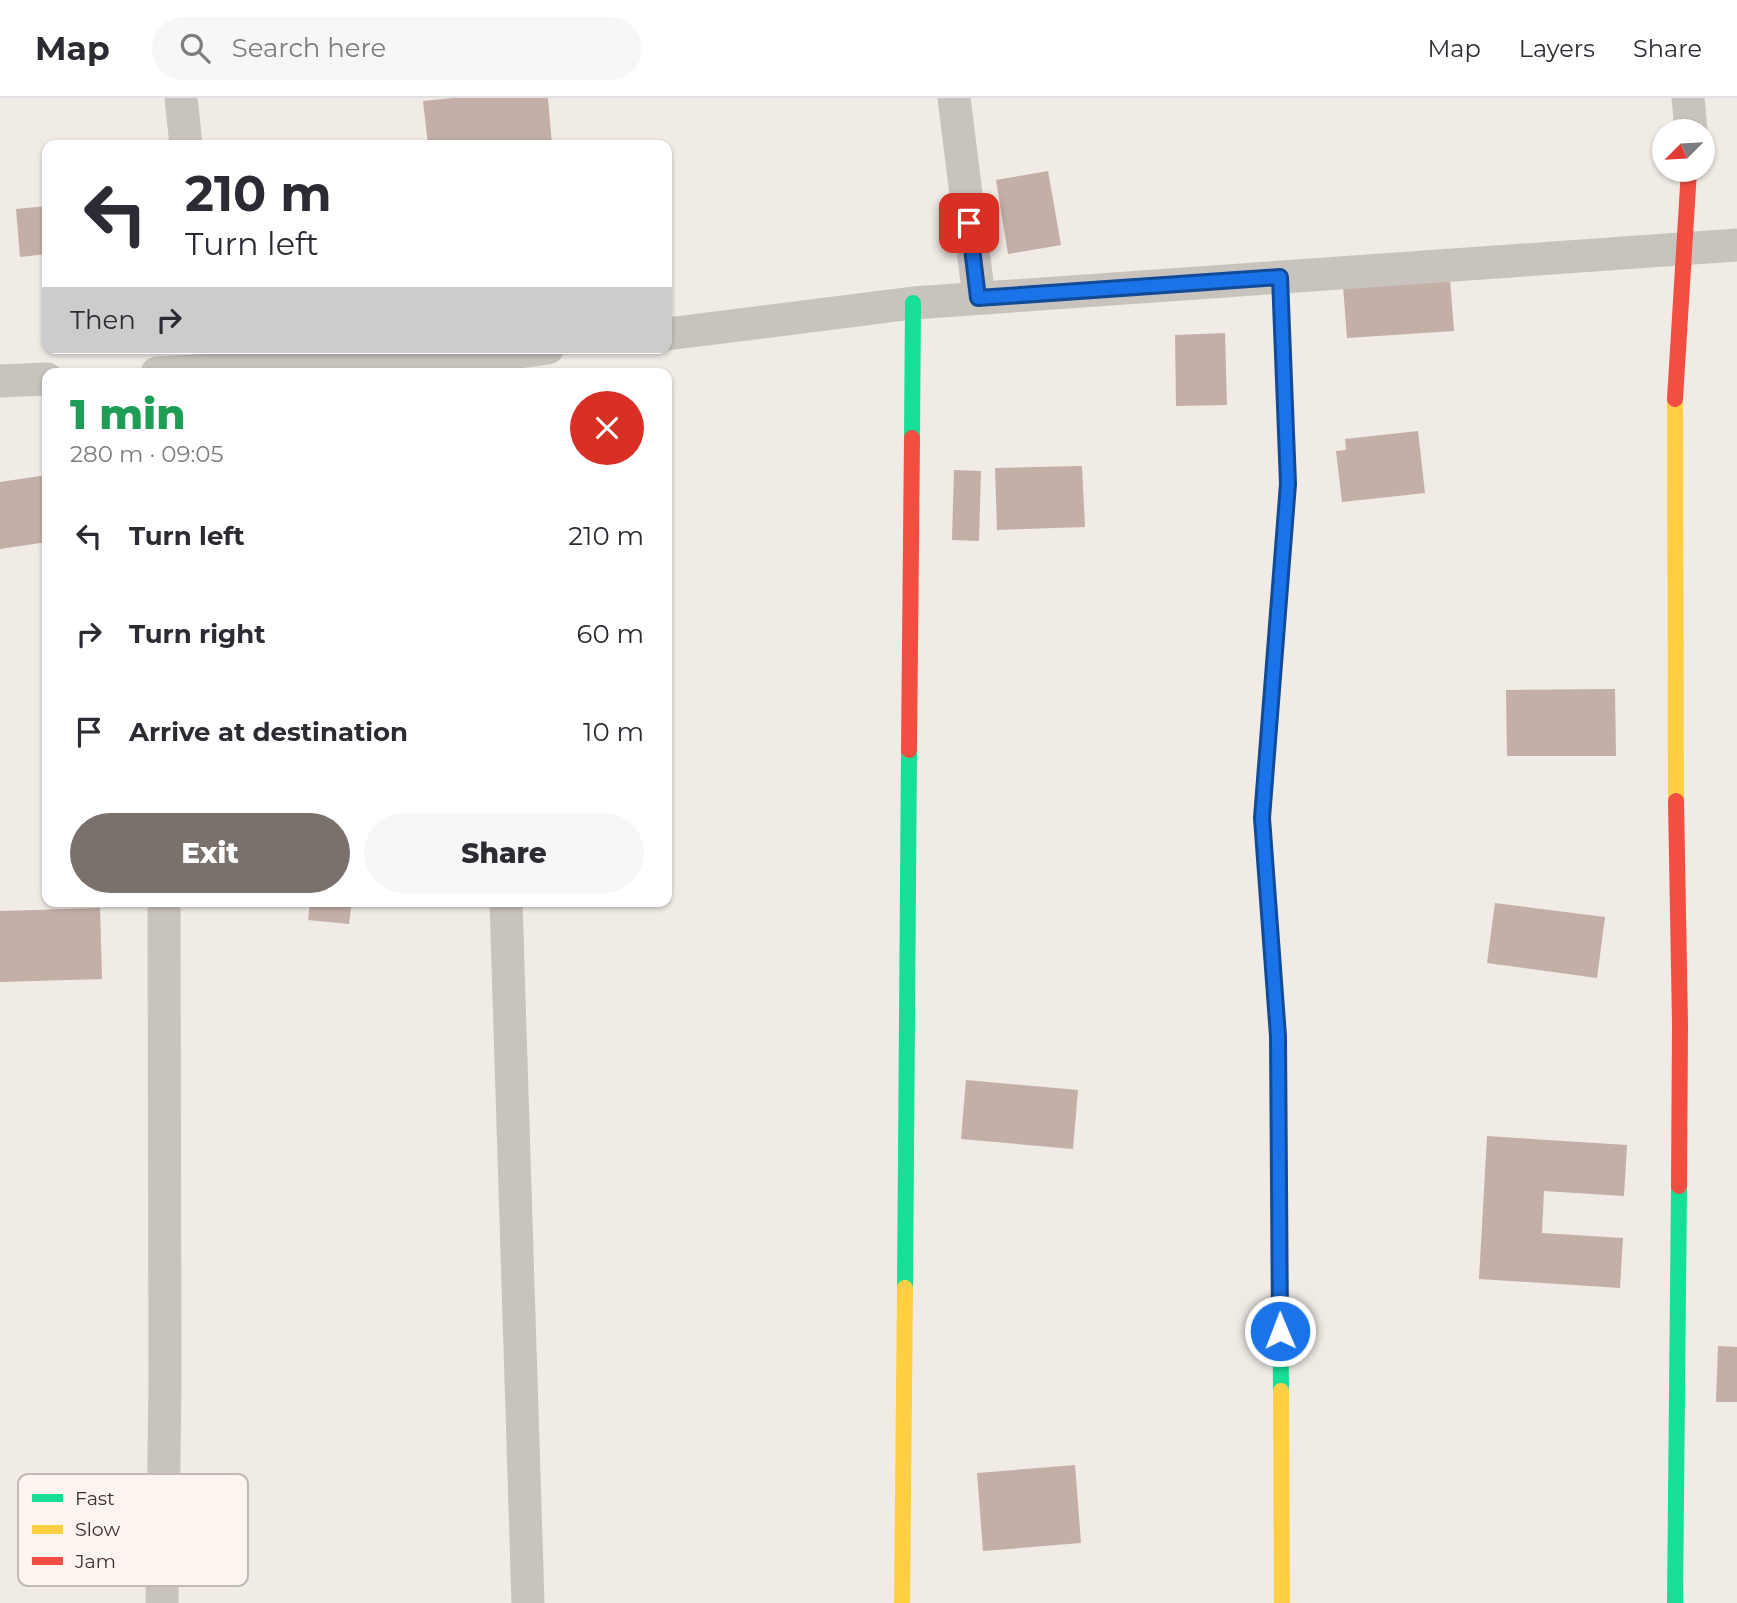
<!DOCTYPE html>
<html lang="en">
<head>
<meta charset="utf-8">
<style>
	:root { --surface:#fff; --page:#f7f7f7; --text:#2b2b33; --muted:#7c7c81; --line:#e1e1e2; --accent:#7a716c }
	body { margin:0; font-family:Montserrat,sans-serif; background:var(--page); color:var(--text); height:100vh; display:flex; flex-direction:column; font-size:26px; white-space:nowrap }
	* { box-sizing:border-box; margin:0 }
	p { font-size:23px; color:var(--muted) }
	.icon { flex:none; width:38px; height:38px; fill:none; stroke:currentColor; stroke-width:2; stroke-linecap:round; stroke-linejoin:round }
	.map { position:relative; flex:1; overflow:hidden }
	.drawer { position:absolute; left:42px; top:270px; width:630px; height:539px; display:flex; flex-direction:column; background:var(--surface); border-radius:14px; box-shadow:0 2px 5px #0004 }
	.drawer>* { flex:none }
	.top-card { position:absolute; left:42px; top:42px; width:630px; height:214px; border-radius:14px; box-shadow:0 2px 5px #0004; background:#fff; color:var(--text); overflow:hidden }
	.needle { width:46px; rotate:246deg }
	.tools { position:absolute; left:1652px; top:21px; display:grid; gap:14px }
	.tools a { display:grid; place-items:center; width:63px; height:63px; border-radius:50%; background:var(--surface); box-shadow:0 2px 5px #0004; font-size:35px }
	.pin { position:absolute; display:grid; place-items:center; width:60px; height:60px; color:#fff; margin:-30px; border-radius:14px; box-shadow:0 4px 10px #0006 }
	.me { position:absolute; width:77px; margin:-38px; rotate:359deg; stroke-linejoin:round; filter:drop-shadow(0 0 5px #0008) }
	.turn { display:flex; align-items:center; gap:24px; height:147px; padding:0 28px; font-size:32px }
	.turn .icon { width:91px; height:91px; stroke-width:2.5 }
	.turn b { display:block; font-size:49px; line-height:60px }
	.then { display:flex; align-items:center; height:66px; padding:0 28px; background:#0003; gap:14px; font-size:26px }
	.round { display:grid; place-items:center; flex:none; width:74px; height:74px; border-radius:37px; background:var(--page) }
	.headline { display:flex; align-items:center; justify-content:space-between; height:119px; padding:0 28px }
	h1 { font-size:42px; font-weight:800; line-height:52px; color:#1e9e55 }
	.primary-button { display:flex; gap:14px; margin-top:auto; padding:14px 28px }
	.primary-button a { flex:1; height:80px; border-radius:42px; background:var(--accent); color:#fff; font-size:28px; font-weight:800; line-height:80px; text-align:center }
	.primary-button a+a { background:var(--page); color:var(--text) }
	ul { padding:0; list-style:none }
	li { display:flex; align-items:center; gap:21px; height:98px; padding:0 28px }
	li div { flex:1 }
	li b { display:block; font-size:26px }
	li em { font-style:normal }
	header { display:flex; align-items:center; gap:42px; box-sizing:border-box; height:98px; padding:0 35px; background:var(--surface); border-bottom:2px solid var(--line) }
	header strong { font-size:33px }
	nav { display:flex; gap:38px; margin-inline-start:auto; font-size:24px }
	.search { width:490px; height:63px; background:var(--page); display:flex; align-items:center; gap:18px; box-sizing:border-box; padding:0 24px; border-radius:38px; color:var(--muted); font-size:26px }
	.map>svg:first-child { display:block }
	.building { fill:#c3afa7 }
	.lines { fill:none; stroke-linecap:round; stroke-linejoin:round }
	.street { stroke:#c9c3be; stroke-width:33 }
	.fast { stroke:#16e098; stroke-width:16 }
	.slow { stroke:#ffcf43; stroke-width:16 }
	.jam { stroke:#f24e42; stroke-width:16 }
	.route-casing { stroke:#114b97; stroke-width:18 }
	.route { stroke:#1a73e8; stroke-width:12 }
	.key { fill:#fbf5ee; stroke:#c1bab4; stroke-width:2 }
	.key-label { font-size:19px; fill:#3b302b }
</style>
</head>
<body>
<header>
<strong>Map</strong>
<div class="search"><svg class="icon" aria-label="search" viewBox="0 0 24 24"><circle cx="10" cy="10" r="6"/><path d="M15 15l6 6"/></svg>Search here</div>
<nav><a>Map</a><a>Layers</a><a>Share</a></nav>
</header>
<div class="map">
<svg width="1737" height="1505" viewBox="0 0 1737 1505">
	<rect width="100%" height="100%" fill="#f0ebe5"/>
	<g class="building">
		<polygon points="453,0 548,0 552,47 428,47 423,3"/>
		<polygon points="1048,73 1061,147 1008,156 996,82"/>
		<polygon points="47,108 47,156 20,159 16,111"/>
		<polygon points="1450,181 1454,233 1347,240 1343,188"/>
		<polygon points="1225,235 1227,307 1176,308 1175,237"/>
		<polygon points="1418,333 1425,395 1342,404 1336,353 1346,352 1345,341"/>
		<polygon points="1082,368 1085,429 997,432 995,370"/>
		<polygon points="954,372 981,373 979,443 952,442"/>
		<polygon points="47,377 47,444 0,451 0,384"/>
		<polygon points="1615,591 1616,658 1507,658 1506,592"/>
		<polygon points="310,803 352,803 349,826 308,822"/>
		<polygon points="1495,805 1605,819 1597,880 1487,865"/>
		<polygon points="100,810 102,881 0,884 0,813"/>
		<polygon points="966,982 1078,992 1073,1051 961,1041"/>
		<polygon points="1487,1038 1627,1047 1624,1098 1544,1093 1542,1135 1623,1140 1620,1190 1479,1181"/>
		<polygon points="1718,1248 1737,1249 1737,1304 1716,1304"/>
		<polygon points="1075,1367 1081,1445 983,1453 977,1375"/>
	</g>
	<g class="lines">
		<g class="street">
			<polyline points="181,0 186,47"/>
			<polyline points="954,0 979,200"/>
			<polyline points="1688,0 1691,33"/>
			<polyline points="667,236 913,205 1737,147"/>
			<polyline points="157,275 489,258 548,250"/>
			<polyline points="0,283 47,281"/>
			<polyline points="506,803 528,1505"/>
			<polyline points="162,1505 165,1285 164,803"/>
		</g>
		<g class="fast">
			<polyline points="912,340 913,205"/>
			<polyline points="1269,635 1262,720 1278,938 1281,1293"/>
			<polyline points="905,1190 909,652"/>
			<polyline points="1675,1505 1679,1088"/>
		</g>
		<g class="slow">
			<polyline points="1675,301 1676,703"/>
			<polyline points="1269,635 1288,386 1280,179"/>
			<polyline points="1281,1293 1282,1505"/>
			<polyline points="902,1505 905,1190"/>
		</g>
		<g class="jam">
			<polyline points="1675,301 1689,72"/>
			<polyline points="909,652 912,340"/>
			<polyline points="1676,703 1680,926 1679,1088"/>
		</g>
	</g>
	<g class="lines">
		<g class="route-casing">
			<polyline id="route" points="969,125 978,200 1280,179 1288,386 1262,720 1278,938 1280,1233"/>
		</g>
		<use href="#route" class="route"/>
	</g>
	<rect x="18" y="1376" width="230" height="112" rx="10" class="key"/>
	<rect x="32" y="1396" width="31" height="8" fill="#16e098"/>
	<rect x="32" y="1427" width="31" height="9" fill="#ffcf43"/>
	<rect x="32" y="1459" width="31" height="8" fill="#f24e42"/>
	<g class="key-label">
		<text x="75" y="1407">Fast</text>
		<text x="75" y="1438">Slow</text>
		<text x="75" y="1470">Jam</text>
	</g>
</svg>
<div class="tools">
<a><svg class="needle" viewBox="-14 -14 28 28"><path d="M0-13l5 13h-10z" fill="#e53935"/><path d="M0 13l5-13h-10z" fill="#7c7c81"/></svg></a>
</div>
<div class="pin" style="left:969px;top:125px;background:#d93025"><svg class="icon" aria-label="arrive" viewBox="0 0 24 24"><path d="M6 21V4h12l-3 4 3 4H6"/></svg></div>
<svg class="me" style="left:1280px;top:1233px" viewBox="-20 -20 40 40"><circle r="17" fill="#1a73e8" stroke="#fff" stroke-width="3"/><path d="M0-11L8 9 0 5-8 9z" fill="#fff"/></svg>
<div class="top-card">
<div class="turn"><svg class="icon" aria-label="left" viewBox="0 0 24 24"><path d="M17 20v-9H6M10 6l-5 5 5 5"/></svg><div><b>210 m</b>Turn left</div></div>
<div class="then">Then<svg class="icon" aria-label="right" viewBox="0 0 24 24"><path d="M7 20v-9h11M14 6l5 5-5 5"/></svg></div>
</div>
<section class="drawer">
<div class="headline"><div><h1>1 min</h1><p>280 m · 09:05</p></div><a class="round" style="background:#d93025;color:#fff"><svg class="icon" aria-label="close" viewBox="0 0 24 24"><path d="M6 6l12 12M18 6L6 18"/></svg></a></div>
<ul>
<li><svg class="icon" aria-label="left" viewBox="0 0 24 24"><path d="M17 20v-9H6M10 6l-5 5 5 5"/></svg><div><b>Turn left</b></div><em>210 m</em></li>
<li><svg class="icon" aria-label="right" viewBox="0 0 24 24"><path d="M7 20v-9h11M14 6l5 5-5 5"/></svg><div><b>Turn right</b></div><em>60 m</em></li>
<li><svg class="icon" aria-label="arrive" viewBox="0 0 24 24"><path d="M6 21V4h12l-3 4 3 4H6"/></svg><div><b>Arrive at destination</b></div><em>10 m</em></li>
</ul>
<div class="primary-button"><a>Exit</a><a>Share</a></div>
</section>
</div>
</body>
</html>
